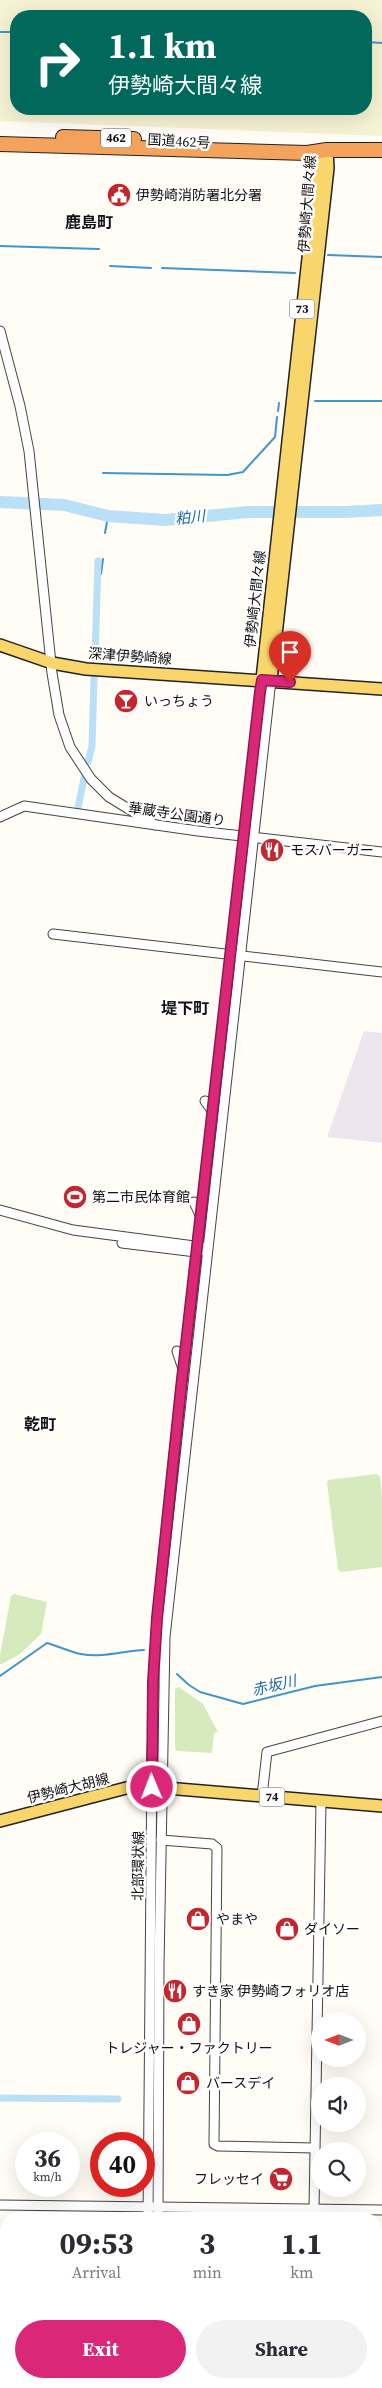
<!DOCTYPE html>
<html lang="en">
<head>
<meta charset="utf-8">
<style>
	:root { --surface:#fff; --page:#f2f2f3; --text:#2b2b33; --muted:#7c7c81; --accent:#db2777 }
	body { margin:0; font-family:"Source Serif 4","Noto Sans JP",serif; background:var(--page); color:var(--text); height:100vh; display:flex; flex-direction:column; font-size:19px; white-space:nowrap }
	* { box-sizing:border-box; margin:0 }
	p { font-size:16px; color:var(--muted) }
	.icon { flex:none; width:28px; height:28px; fill:none; stroke:currentColor; stroke-width:2; stroke-linecap:round; stroke-linejoin:round }
	.map { position:relative; flex:1; overflow:hidden }
	.drawer { position:absolute; left:0px; top:2212px; width:382px; height:176px; display:flex; flex-direction:column; background:var(--surface); border-radius:20px 20px 0 0; box-shadow:0 5px 20px #0002 }
	.drawer>* { flex:none }
	.banner { position:absolute; left:10px; top:10px; width:362px; height:105px; border-radius:20px; box-shadow:0 5px 20px #0002; background:#00695c; color:#fff; overflow:hidden }
	.needle { width:32px; rotate:270deg }
	.fabs { position:absolute; left:311px; top:2012px; display:grid; gap:10px }
	.fabs a { display:grid; place-items:center; width:55px; height:55px; border-radius:50%; background:var(--surface); box-shadow:0 5px 20px #0002; font-size:25px }
	.speed { position:absolute; left:15px; top:2132px; display:flex; gap:10px; font-size:25px; font-weight:700; text-align:center }
	.speed>* { display:grid; place-content:center; width:65px; height:65px; border-radius:50%; background:var(--surface); box-shadow:0 5px 20px #0002; line-height:1 }
	.speed small { font-size:12px; font-weight:400 }
	.speed .limit { border:8px solid #d22; background:#fff; color:#111 }
	.pin { position:absolute; display:grid; place-items:center; width:42px; height:42px; color:#fff; margin:-51px -21px; border-radius:50% 50% 50% 0; rotate:-45deg; box-shadow:0 0 5px #0007 }
	.pin .icon { rotate:45deg }
	.me { position:absolute; width:55px; margin:-28px; rotate:359deg; stroke-linejoin:round; filter:drop-shadow(0 0 4px #0008) }
	.turn { display:flex; align-items:center; gap:18px; height:105px; padding:0 15px; font-size:22px }
	.turn .icon { width:65px; height:65px; stroke-width:2.5 }
	.turn b { display:block; font-size:35px; line-height:42px }
	.eta { display:flex; justify-content:space-evenly; align-items:center; height:85px; text-align:center }
	.eta b { font-size:30px; font-weight:700; line-height:35px }
	.action { display:flex; gap:10px; margin-top:auto; padding:10px 15px }
	.action a { flex:1; height:58px; border-radius:30px; background:var(--accent); color:#fff; font-size:20px; font-weight:700; line-height:58px; text-align:center }
	.action a+a { background:var(--page); color:var(--text) }
	.map>svg:first-child { display:block }
	.industrial { fill:#eee6ef }
	.farmland { fill:#f6f3d4; fill-rule:evenodd }
	.green { fill:#d5ebbd }
	.lines { fill:none; stroke-linecap:round; stroke-linejoin:round }
	.stream { stroke:#3f96cf; stroke-width:2 }
	.canal { stroke:#b9e0f7; stroke-width:7 }
	.river { stroke:#b9e0f7; stroke-width:12 }
	.minor-casing { stroke:#444; stroke-width:11 }
	.major-casing { stroke:#222; stroke-width:14 }
	.highway-casing { stroke:#222; stroke-width:16 }
	.minor { stroke:#fff; stroke-width:9 }
	.major { stroke:#f9d66b; stroke-width:11 }
	.highway { stroke:#f5a25d; stroke-width:14 }
	.route-casing { stroke:#8e194d; stroke-width:12 }
	.route { stroke:#db2777; stroke-width:9 }
	.labels { text-anchor:middle; dominant-baseline:central; stroke-width:5; stroke-linejoin:round; paint-order:stroke }
	.shield { fill:#fff; stroke:#585858; stroke-width:1 }
	.shield-label { font-size:12px; font-weight:bold; fill:#111 }
	.street-label { font-size:14px; fill:#111; stroke:#fff }
	.poi-label { font-size:14px; fill:#111; stroke:#fff; text-anchor:start }
	.water-label { font-size:15px; font-style:italic; fill:#1768a6; stroke:#fff }
	.quarter-label { font-size:16px; font-weight:bold; fill:#111; stroke:#fff }
</style>
</head>
<body>
<div class="map">
<svg width="382" height="2388" viewBox="0 0 382 2388">
	<rect width="100%" height="100%" fill="#fffdf5"/>
	<polygon class="industrial" points="364,1031 382,1033 382,1143 327,1137"/>
	<path class="farmland" d="M0,0H382V136L0,121ZM16,16H366V109H16Z"/>
	<g class="green">
		<polygon points="376,1474 380,1476 382,1497 382,1567 341,1572 338,1569 327,1483 328,1480"/>
		<polygon points="14,1594 47,1602 41,1634 20,1654 2,1664 0,1664 0,1655 11,1596"/>
		<polygon points="179,1687 203,1704 218,1732 214,1733 212,1753 177,1751 175,1748 175,1689"/>
	</g>
	<g class="lines">
		<g class="stream">
			<polyline points="0,32 16,32"/>
			<polyline points="366,42 382,43"/>
			<polyline points="0,246 99,249"/>
			<polyline points="328,255 382,257"/>
			<polyline points="110,266 151,268"/>
			<polyline points="162,268 295,273"/>
			<polyline points="315,401 382,401"/>
			<polyline points="278,411 279,403"/>
			<polyline points="103,473 227,475 243,472 275,437 277,417"/>
			<polyline points="105,533 108,516"/>
			<polyline points="98,575 101,574 103,559"/>
			<polyline points="177,1674 189,1685 200,1692 243,1704 315,1686 382,1677"/>
			<path d="M0,1676L47,1643C58,1646 73,1653 81,1654C102,1658 123,1651 144,1650"/>
		</g>
		<g class="canal">
			<polyline points="95,659 98,561"/>
			<polyline points="88,762 92,746 94,678"/>
			<polyline points="78,808 84,778"/>
			<polyline points="0,2098 118,2099"/>
		</g>
		<polyline class="river" points="0,502 64,505 108,516 165,520 248,512 345,512 382,510"/>
		<g class="minor-casing">
			<g id="minor">
				<polyline points="0,331 20,406 29,451 52,673 59,715 70,747 91,779 109,797 155,825"/>
				<polyline points="0,817 24,806 198,831 382,852"/>
				<polyline points="53,934 382,972"/>
				<polyline points="205,1101 213,1112"/>
				<polyline points="194,1202 200,1215"/>
				<polyline points="0,1210 73,1230 202,1247"/>
				<polyline points="122,1243 196,1252 201,1251"/>
				<polyline points="177,1351 182,1366"/>
				<polyline points="262,1796 267,1752 382,1721"/>
				<polyline points="161,1840 212,1844 217,1848 214,2144 218,2146 314,2148"/>
				<polyline points="0,2205 382,2210"/>
				<polyline points="314,2209 321,1802"/>
				<polyline points="148,2219 152,1754 157,1619 181,1388 262,679"/>
				<polyline points="158,2219 159,1966 165,1637 271,680"/>
				<polyline points="146,2388 146,2382"/>
				<polyline points="155,2388 155,2382"/>
			</g>
		</g>
		<g class="major-casing">
			<g id="major">
				<polyline points="0,645 52,663 86,669 382,689"/>
				<polyline points="262,679 318,167 327,150"/>
				<polyline points="271,680 328,168 327,150"/>
				<polyline points="0,1821 130,1787 142,1786 382,1806"/>
			</g>
		</g>
		<g class="highway-casing">
			<g id="highway">
				<polyline points="63,137 134,139"/>
				<polyline points="0,144 307,153 327,150 382,150"/>
			</g>
		</g>
		<use href="#minor" class="minor"/>
		<use href="#major" class="major"/>
		<use href="#highway" class="highway"/>
	</g>
	<g class="lines">
		<g class="route-casing">
			<polyline id="route" points="152,1787 153,1682 157,1618 181,1388 260,692 262,680 290,682"/>
		</g>
		<use href="#route" class="route"/>
	</g>
	<defs>
		<g id="civic-disc" transform="scale(1.25)"><circle r="9.5" fill="#c4262e" stroke="#fff"/><path d="M-.6-6.5H3V-4.5H.6V-3L4-1V1h2V6H-6V1h2V-1L-.6-3ZM-1.2 2.5V6h2.4V2.5Z" fill="#fff"/></g>
		<g id="bar-disc" transform="scale(1.25)"><circle r="9.5" fill="#c4262e" stroke="#fff"/><path d="M-6-5H6L.8 .8V4.5H3.5V6h-7V4.5H-.8V.8Z" fill="#fff"/></g>
		<g id="restaurant-disc" transform="scale(1.25)"><circle r="9.5" fill="#c4262e" stroke="#fff"/><path d="M-5-6h1v4h1v-4h1v4h1v-4h1v5L-1.5 .5V6h-2V.5L-5-1ZM5-6V6H3V1.5H1.5Q1.5-4 5-6Z" fill="#fff"/></g>
		<g id="stadium-disc" transform="scale(1.25)"><circle r="9.5" fill="#c4262e" stroke="#fff"/><path d="M0-5a6.5 5 0 1 0 0 10a6.5 5 0 1 0 0-10ZM-3.5-1.8h7v3.6h-7Z" fill="#fff"/></g>
		<g id="shop-disc" transform="scale(1.25)"><circle r="9.5" fill="#c4262e" stroke="#fff"/><path d="M-5-2.5h2.3a2.7 3.5 0 0 1 5.4 0H5L5.5 6h-11ZM-1.5-2.5h3a1.5 2.3 0 0 0-3 0Z" fill="#fff"/></g>
		<g id="supermarket-disc" transform="scale(1.25)"><circle r="9.5" fill="#c4262e" stroke="#fff"/><path d="M-6-5.5h2.5l.6 2H6L4.5 2H-2.5L-4.4-4H-6ZM-1.5 3.2a1.3 1.3 0 1 0 .1 0ZM3 3.2a1.3 1.3 0 1 0 .1 0Z" fill="#fff"/></g>
	</defs>
	<g fill-rule="evenodd">
		<use href="#civic-disc" x="119" y="195"/>
		<use href="#bar-disc" x="126" y="701"/>
		<use href="#restaurant-disc" x="272" y="850"/>
		<use href="#stadium-disc" x="75" y="1197"/>
		<use href="#shop-disc" x="198" y="1919"/>
		<use href="#shop-disc" x="287" y="1929"/>
		<use href="#restaurant-disc" x="175" y="1991"/>
		<use href="#shop-disc" x="189" y="2024"/>
		<use href="#shop-disc" x="188" y="2083"/>
		<use href="#supermarket-disc" x="281" y="2179"/>
	</g>
	<g class="labels">
		<g class="shield">
			<rect x="101" y="128.5" width="30" height="19" rx="4"/>
			<rect x="289.5" y="299.5" width="25" height="19" rx="4"/>
			<rect x="259.5" y="1787.5" width="25" height="19" rx="4"/>
		</g>
		<g class="shield-label">
			<text x="116" y="138">462</text>
			<text x="302" y="309">73</text>
			<text x="272" y="1797">74</text>
		</g>
		<g class="street-label">
			<text transform="translate(179 141) rotate(3)">国道462号</text>
			<text transform="translate(307 204) rotate(-86)">伊勢崎大間々線</text>
			<text transform="translate(255 599) rotate(-84)">伊勢崎大間々線</text>
			<text transform="translate(130 656) rotate(4)">深津伊勢崎線</text>
			<text transform="translate(177 814) rotate(8)">華蔵寺公園通り</text>
			<text transform="translate(68 1788) rotate(-14)">伊勢崎大胡線</text>
			<text transform="translate(138 1866) rotate(-89)">北部環状線</text>
		</g>
		<g class="poi-label">
			<text x="136" y="195">伊勢崎消防署北分署</text>
			<text x="144" y="701">いっちょう</text>
			<text x="290" y="850">モスバーガー</text>
			<text x="92" y="1197">第二市民体育館</text>
			<text x="216" y="1919">やまや</text>
			<text x="304" y="1929">ダイソー</text>
			<text x="192" y="1991">すき家 伊勢崎フォリオ店</text>
			<text x="189" y="2048" text-anchor="middle">トレジャー・ファクトリー</text>
			<text x="206" y="2083">バースデイ</text>
			<text x="264" y="2179" text-anchor="end">フレッセイ</text>
		</g>
		<g class="water-label">
			<text transform="translate(190 517) rotate(-6)">粕川</text>
			<text transform="translate(274 1685) rotate(-13)">赤坂川</text>
		</g>
		<g class="quarter-label">
			<text x="89" y="222">鹿島町</text>
			<text x="185" y="1008">堤下町</text>
			<text x="40" y="1424">乾町</text>
		</g>
	</g>
</svg>
<div class="fabs">
<a><svg class="needle" viewBox="-14 -14 28 28"><path d="M0-13l5 13h-10z" fill="#e53935"/><path d="M0 13l5-13h-10z" fill="#7c7c81"/></svg></a>
<a><svg class="icon" aria-label="sound" viewBox="0 0 24 24"><path d="M4 9h4l5-4v14l-5-4H4zM17 9q2 3 0 6"/></svg></a>
<a><svg class="icon" aria-label="search" viewBox="0 0 24 24"><circle cx="10" cy="10" r="6"/><path d="M15 15l6 6"/></svg></a>
</div>
<div class="speed"><div>36<small>km/h</small></div><div class="limit">40</div></div>
<div class="pin" style="left:290px;top:682px;background:#d93025"><svg class="icon" aria-label="arrive" viewBox="0 0 24 24"><path d="M6 21V4h12l-3 4 3 4H6"/></svg></div>
<svg class="me" style="left:152px;top:1787px" viewBox="-20 -20 40 40"><circle r="17" fill="#db2777" stroke="#fff" stroke-width="3"/><path d="M0-11L8 9 0 5-8 9z" fill="#fff"/></svg>
<div class="banner">
<div class="turn"><svg class="icon" aria-label="right" viewBox="0 0 24 24"><path d="M7 20v-9h11M14 6l5 5-5 5"/></svg><div><b>1.1 km</b>伊勢崎大間々線</div></div>
</div>
<section class="drawer">
<div class="eta">
<div><b>09:53</b><p>Arrival</p></div>
<div><b>3</b><p>min</p></div>
<div><b>1.1</b><p>km</p></div>
</div>
<div class="action"><a>Exit</a><a>Share</a></div>
</section>
</div>
</body>
</html>
